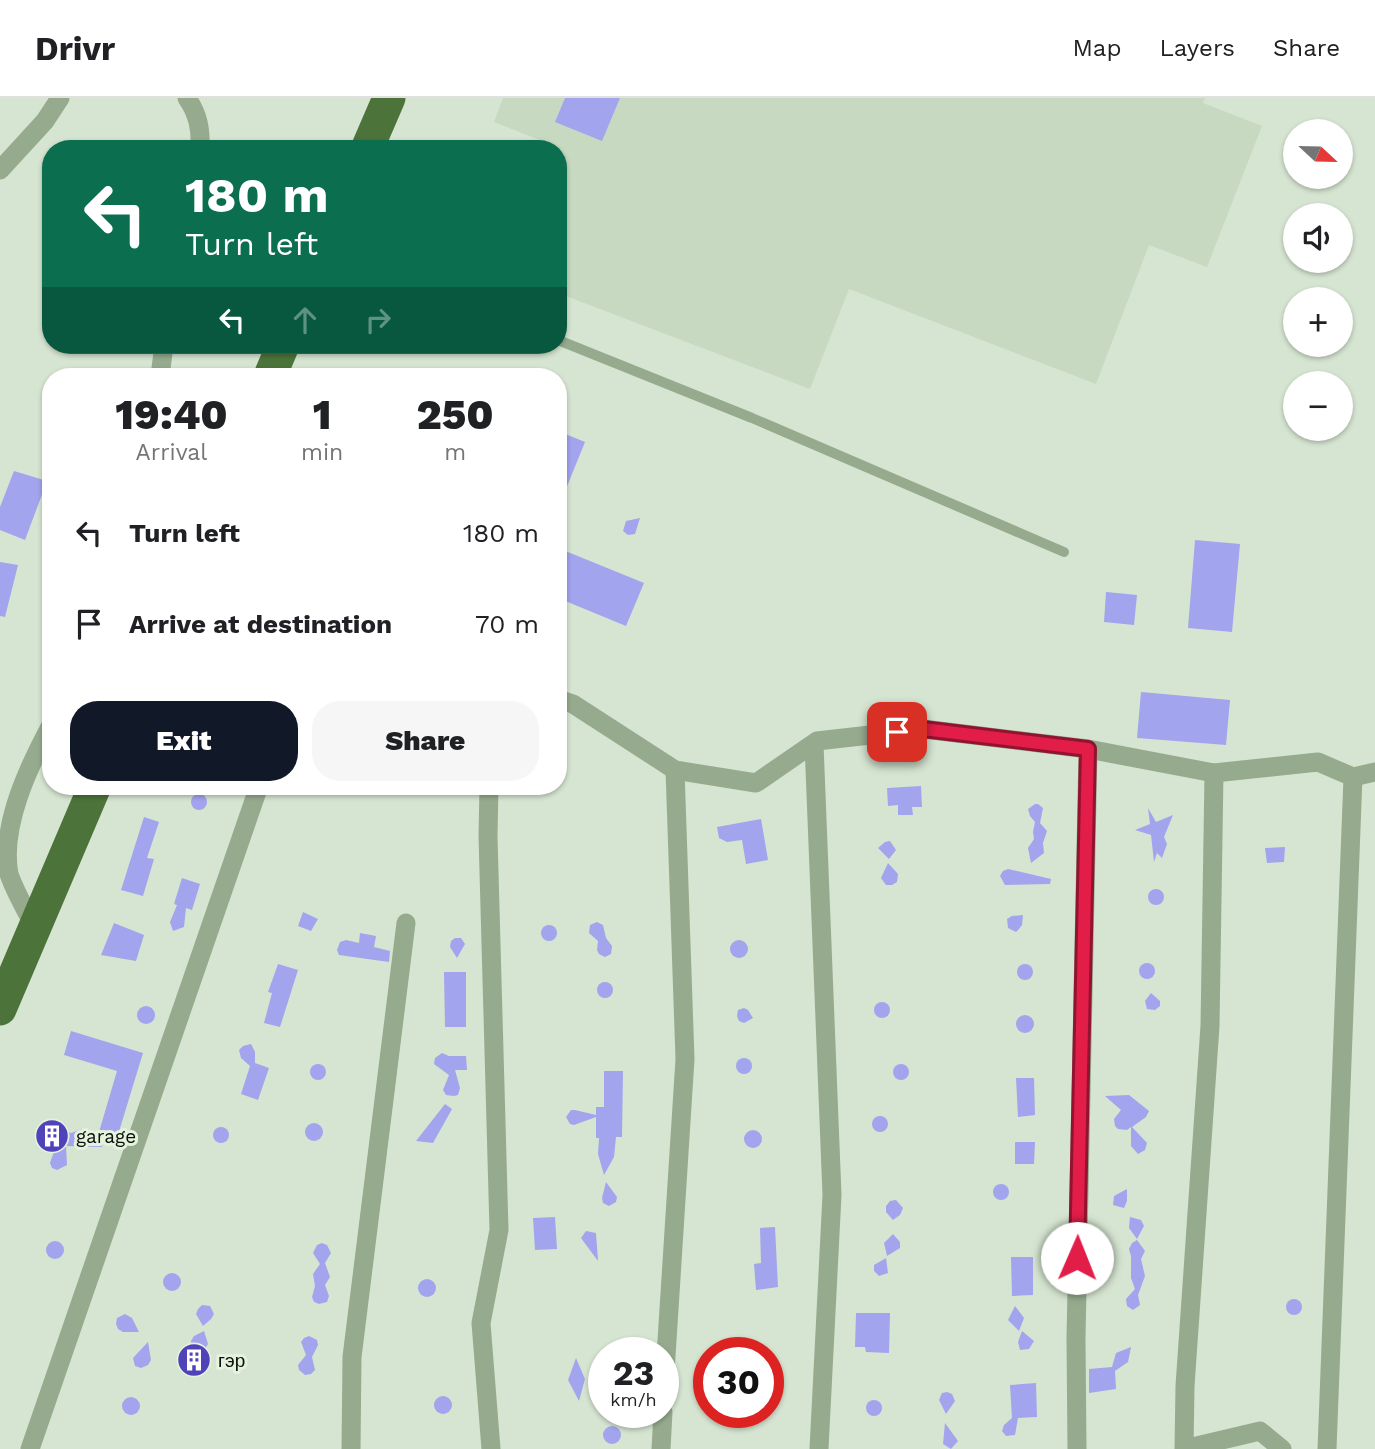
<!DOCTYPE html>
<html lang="en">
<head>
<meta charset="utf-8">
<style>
	:root { --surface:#fff; --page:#f6f6f6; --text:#202124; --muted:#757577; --line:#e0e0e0; --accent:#111827 }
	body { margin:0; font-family:"Work Sans",sans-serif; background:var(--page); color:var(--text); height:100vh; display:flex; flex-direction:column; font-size:26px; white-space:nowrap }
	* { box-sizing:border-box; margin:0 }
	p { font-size:23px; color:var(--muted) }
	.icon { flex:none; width:38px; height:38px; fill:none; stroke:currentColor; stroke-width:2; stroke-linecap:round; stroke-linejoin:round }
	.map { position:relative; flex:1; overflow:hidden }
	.sheet { position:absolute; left:42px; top:270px; width:525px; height:427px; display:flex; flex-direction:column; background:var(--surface); border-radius:28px; box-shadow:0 2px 5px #0004 }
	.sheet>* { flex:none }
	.top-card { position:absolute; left:42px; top:42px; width:525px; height:214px; border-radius:28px; box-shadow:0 2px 5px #0004; background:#0b6e4f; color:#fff; overflow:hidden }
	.needle { width:46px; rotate:112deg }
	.controls { position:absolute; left:1283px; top:21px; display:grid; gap:14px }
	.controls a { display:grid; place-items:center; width:70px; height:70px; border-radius:50%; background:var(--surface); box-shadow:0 2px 5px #0004; font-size:35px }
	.speed { position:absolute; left:588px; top:1239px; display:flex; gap:14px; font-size:35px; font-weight:700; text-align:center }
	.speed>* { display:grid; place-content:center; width:91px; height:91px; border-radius:50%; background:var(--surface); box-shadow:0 2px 5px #0004; line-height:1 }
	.speed small { font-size:18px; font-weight:400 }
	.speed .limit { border:10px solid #d22; background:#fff; color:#111 }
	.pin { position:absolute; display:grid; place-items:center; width:60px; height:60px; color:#fff; margin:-30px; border-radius:14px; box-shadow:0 4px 10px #0006 }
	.me { position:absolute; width:77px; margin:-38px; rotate:1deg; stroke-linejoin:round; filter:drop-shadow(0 0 5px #0008) }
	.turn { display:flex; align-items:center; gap:24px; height:147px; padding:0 28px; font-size:32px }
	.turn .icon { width:91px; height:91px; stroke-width:2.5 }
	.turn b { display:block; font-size:49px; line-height:60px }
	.lanes { display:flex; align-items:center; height:66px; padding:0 28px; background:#0003; justify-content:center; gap:35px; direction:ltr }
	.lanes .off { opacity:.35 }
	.eta { display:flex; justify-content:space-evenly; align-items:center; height:119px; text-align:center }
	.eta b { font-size:42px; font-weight:800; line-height:49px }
	.button { display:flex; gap:14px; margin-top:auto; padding:14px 28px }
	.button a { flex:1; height:80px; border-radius:28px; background:var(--accent); color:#fff; font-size:28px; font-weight:800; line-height:80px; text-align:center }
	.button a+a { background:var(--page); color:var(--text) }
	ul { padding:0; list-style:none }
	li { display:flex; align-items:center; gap:21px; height:91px; padding:0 28px }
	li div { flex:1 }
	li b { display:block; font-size:26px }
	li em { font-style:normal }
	header { display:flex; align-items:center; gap:42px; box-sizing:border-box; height:98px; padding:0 35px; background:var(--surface); border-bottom:2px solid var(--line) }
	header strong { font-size:33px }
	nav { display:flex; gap:38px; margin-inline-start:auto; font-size:24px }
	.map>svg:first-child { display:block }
	.built { fill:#c7d9c0 }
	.building { fill:#a2a4ed }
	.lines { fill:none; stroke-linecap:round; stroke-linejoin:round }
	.service { stroke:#96ab8e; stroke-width:10 }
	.minor { stroke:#96ab8e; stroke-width:19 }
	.trunk { stroke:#4c743a; stroke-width:33 }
	.route-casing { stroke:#92132f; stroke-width:18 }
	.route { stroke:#e11d48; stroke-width:12 }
	.labels { text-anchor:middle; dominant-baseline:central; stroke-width:6; stroke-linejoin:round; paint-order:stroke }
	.poi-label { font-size:19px; fill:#0b100a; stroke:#e4f2de; text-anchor:start }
</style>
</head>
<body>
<header>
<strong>Drivr</strong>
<nav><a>Map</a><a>Layers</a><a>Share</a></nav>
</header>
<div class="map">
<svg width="1375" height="1351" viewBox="0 0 1375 1351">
	<rect width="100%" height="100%" fill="#d6e5d1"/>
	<polygon class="built" points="503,0 1205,0 1203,5 1262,28 1207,169 1149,147 1096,286 849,191 810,291 558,195 558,51 539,51 542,43 494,24"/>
	<g class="building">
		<polygon points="565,0 620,0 602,43 555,24"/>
		<polygon points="558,333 585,344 559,408 558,408"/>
		<polygon points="14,373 47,383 25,442 0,432 0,409"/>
		<polygon points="640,420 635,436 628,437 623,433 626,423"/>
		<polygon points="1195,442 1240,446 1232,534 1188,530"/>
		<polygon points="558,450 644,485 626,528 558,500"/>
		<polygon points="0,464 18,467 5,519 0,518"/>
		<polygon points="1106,494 1137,497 1134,527 1104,524"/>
		<polygon points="1141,594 1230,602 1226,647 1137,640"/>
		<polygon points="921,688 922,709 912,709 913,717 898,717 898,707 888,708 887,690"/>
		<circle cx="199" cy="704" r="8"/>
		<polygon points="1035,706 1038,706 1043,710 1040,725 1047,733 1043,745 1044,755 1031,765 1028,750 1034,741 1033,734 1035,724 1030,718 1028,711"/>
		<polygon points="1148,710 1156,724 1173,717 1164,739 1167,746 1162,760 1157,755 1154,764 1151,737 1135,732 1150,726"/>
		<polygon points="144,719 159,724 147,760 154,761 143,798 121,792"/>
		<polygon points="761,721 768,762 746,766 742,742 727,744 719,740 717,729"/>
		<polygon points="890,743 896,752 889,761 878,750 885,744"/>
		<polygon points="1285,749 1284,764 1267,765 1265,750"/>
		<polygon points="888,765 898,776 897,784 892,787 886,787 881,780"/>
		<polygon points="1008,771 1051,781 1050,786 1005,787 1000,778 1003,773"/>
		<polygon points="182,780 200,786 192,812 186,810 184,829 173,833 170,824 177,807 174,806"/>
		<circle cx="1156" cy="799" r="8"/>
		<polygon points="303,814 318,821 311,833 298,828"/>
		<polygon points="1023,817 1022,827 1019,831 1016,834 1008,830 1007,821 1012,818"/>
		<polygon points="597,824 603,827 606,840 612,848 611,856 605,859 599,856 597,852 598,843 589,835 590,827"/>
		<polygon points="114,825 144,837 136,863 101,857"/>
		<circle cx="549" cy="835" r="8"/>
		<polygon points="360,835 376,838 374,849 390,853 389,864 339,857 337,852 340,844 346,842 359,845"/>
		<polygon points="455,840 461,840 465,846 457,860 450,849 451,843"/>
		<circle cx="739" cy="851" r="9"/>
		<circle cx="1147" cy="873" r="8"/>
		<circle cx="1025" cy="874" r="8"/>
		<polygon points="278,866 298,872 280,929 264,925 272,895 268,894"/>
		<polygon points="444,874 466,874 466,929 445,929"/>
		<circle cx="605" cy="892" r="8"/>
		<polygon points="1151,895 1160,903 1160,908 1155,912 1147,911 1145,903"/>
		<circle cx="882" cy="912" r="8"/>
		<circle cx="146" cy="917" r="9"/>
		<polygon points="744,910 748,912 753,920 744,925 739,923 737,918 738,912"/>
		<circle cx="1025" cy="926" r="9"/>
		<polygon points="71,933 143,955 117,1040 99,1034 117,973 64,957"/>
		<polygon points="251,946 255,954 255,965 269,970 258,1002 241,996 250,968 241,960 239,952 243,948"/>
		<polygon points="442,955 449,958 466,958 467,972 455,972 460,990 458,997 454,998 446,997 443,992 449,977 434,966 435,960"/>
		<circle cx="744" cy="968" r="8"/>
		<circle cx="318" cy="974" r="8"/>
		<circle cx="901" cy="974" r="8"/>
		<polygon points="604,973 623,973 622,1039 616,1039 614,1059 604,1077 598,1056 599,1040 596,1040 596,1019 574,1027 570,1026 566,1019 571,1012 575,1012 596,1017 596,1009 604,1009"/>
		<polygon points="1016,980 1034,980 1035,1017 1018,1019"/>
		<polygon points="1129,997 1149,1013 1146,1019 1132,1029 1147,1045 1145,1052 1138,1056 1131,1048 1131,1029 1127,1032 1118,1031 1115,1028 1114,1021 1121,1012 1105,998"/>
		<polygon points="445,1006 452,1011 433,1045 416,1043"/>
		<circle cx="880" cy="1026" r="8"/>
		<polygon points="65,1025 65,1033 71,1035 83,1031 96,1034 92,1040 103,1044 102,1049 66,1048 67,1067 57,1072 52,1070 50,1065 56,1048 46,1048 51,1045 41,1043 46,1028 62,1032"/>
		<circle cx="314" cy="1034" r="9"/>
		<circle cx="221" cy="1037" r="8"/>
		<circle cx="753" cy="1041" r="9"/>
		<polygon points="1015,1044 1035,1044 1034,1066 1015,1066"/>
		<polygon points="606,1084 617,1099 616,1104 609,1108 603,1105 602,1100"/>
		<circle cx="1001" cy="1094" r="8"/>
		<polygon points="1127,1091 1127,1103 1124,1110 1113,1107 1114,1098"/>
		<polygon points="896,1102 903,1110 900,1117 893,1122 886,1114 886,1108 890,1103"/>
		<polygon points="555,1119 557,1151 535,1152 533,1120"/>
		<polygon points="1130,1119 1141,1122 1144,1128 1137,1141 1129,1130"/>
		<polygon points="775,1129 778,1189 756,1192 754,1166 761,1165 760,1130"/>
		<polygon points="586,1133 596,1135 598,1163 581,1140"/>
		<polygon points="893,1136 900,1144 900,1150 887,1158 884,1145"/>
		<polygon points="1137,1142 1145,1153 1141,1161 1145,1178 1138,1197 1140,1207 1133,1212 1127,1208 1126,1201 1135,1191 1131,1180 1131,1158 1129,1151 1132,1145"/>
		<circle cx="55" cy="1152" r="9"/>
		<polygon points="322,1145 327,1147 331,1155 325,1165 330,1179 325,1187 329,1198 327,1204 319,1206 314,1204 312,1199 315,1188 313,1176 320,1166 313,1155 317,1147"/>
		<polygon points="1011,1159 1033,1159 1033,1197 1012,1198"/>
		<polygon points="886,1160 888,1175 879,1178 874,1173 874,1167"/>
		<circle cx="172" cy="1184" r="9"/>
		<circle cx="427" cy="1190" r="9"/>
		<circle cx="1294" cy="1209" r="8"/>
		<polygon points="202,1207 210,1208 214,1216 211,1221 203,1228 196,1216 198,1211"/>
		<polygon points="1015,1208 1024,1220 1019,1233 1008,1222"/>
		<polygon points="856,1215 890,1215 889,1255 866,1254 865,1249 855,1249"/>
		<polygon points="125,1216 132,1220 139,1234 123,1234 118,1231 116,1226 117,1220"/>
		<polygon points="204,1233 208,1246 202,1255 202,1266 196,1272 190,1271 186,1264 192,1253 191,1243 194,1238"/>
		<polygon points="1022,1233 1034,1243 1029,1251 1020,1252 1018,1244"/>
		<polygon points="309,1238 317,1242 318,1247 312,1259 315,1272 311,1276 305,1277 299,1272 298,1267 306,1257 301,1244 304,1240"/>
		<polygon points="148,1244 151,1262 148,1267 141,1270 135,1268 133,1260"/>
		<polygon points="1131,1249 1128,1264 1115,1273 1116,1291 1089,1295 1089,1271 1112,1269 1116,1255"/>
		<polygon points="576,1260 585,1281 579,1303 568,1282"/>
		<polygon points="1036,1285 1037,1319 1018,1320 1015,1337 1006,1338 1002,1333 1004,1327 1012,1320 1010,1287"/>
		<polygon points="947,1294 952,1296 955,1303 946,1316 939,1302 942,1295"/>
		<circle cx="443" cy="1307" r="9"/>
		<circle cx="131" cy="1308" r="9"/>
		<circle cx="874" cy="1310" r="8"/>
		<polygon points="945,1325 958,1343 951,1351 943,1346"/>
		<circle cx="612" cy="1337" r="9"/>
	</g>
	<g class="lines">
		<polyline class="service" points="558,242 752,320 1064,454"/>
		<g class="minor">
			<path d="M187,0C198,16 201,31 200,51"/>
			<polyline points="0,72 45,23 60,0"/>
			<polyline points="160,278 164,247"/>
			<polyline points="558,601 573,606 675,672 756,685 817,643 923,631 1088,651 1214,675 1318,664 1353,679 1375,674"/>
			<polyline points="814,646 832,1097 819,1351"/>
			<polyline points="1214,675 1210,928 1185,1288 1184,1351 1260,1333 1282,1351"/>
			<polyline points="489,688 488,738 499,1132 481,1225 491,1351"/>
			<path d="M35,830C26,812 15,794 9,776C0,728 29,668 51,627"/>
			<polyline points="663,1305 685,961 675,672"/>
			<polyline points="30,1351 259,688"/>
			<polyline points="351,1351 352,1259 406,825"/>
			<polyline points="661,1351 663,1314"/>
			<polyline points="1077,1351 1076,1240 1088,651"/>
			<polyline points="1327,1351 1353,679"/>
		</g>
		<g class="trunk">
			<polyline points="367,51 389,0"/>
			<polyline points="270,278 283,247"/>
			<polyline points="0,911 95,688"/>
		</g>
	</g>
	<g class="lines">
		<g class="route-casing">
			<polyline id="route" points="897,634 923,631 1088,651 1077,1160"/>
		</g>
		<use href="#route" class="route"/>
	</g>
	<defs>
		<g id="building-disc" transform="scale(1.75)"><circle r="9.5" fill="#5042b9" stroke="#e4f2de"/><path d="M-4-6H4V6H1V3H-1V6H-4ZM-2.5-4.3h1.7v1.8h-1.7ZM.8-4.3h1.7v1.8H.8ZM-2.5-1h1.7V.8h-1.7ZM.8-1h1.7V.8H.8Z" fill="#fff"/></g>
	</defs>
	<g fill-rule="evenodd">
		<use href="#building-disc" x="52" y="1038"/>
		<use href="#building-disc" x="194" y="1262"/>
	</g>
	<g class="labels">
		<g class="poi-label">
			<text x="76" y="1038">garage</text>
			<text x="218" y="1262">гэр</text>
		</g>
	</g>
</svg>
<div class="controls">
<a><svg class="needle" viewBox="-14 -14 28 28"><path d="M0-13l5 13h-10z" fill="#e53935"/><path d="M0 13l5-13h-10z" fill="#757577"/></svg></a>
<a><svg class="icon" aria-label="sound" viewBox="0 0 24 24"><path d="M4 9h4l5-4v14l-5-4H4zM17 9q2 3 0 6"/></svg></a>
<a>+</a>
<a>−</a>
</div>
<div class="speed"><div>23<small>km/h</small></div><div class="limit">30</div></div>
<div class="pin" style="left:897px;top:634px;background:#d93025"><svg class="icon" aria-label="arrive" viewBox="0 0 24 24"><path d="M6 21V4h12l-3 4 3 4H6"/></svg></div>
<svg class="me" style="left:1077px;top:1160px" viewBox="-20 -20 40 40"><circle r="19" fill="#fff"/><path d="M0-13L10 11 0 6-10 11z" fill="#e11d48"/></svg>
<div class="top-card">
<div class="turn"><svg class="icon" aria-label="left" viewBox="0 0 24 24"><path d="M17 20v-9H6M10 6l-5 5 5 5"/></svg><div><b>180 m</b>Turn left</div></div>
<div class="lanes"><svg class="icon" aria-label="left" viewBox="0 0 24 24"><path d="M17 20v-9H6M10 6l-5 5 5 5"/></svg><svg class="icon off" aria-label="ahead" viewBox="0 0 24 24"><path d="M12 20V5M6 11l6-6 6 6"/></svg><svg class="icon off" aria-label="right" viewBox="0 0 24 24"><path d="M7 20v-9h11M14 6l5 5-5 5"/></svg></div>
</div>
<section class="sheet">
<div class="eta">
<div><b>19:40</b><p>Arrival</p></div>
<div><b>1</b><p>min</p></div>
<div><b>250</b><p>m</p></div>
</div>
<ul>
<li><svg class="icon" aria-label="left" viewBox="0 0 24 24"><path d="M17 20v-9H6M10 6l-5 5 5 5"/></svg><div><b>Turn left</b></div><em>180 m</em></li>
<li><svg class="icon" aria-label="arrive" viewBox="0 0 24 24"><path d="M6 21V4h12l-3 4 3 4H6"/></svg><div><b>Arrive at destination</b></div><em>70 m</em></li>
</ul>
<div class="button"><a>Exit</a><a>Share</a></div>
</section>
</div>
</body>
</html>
